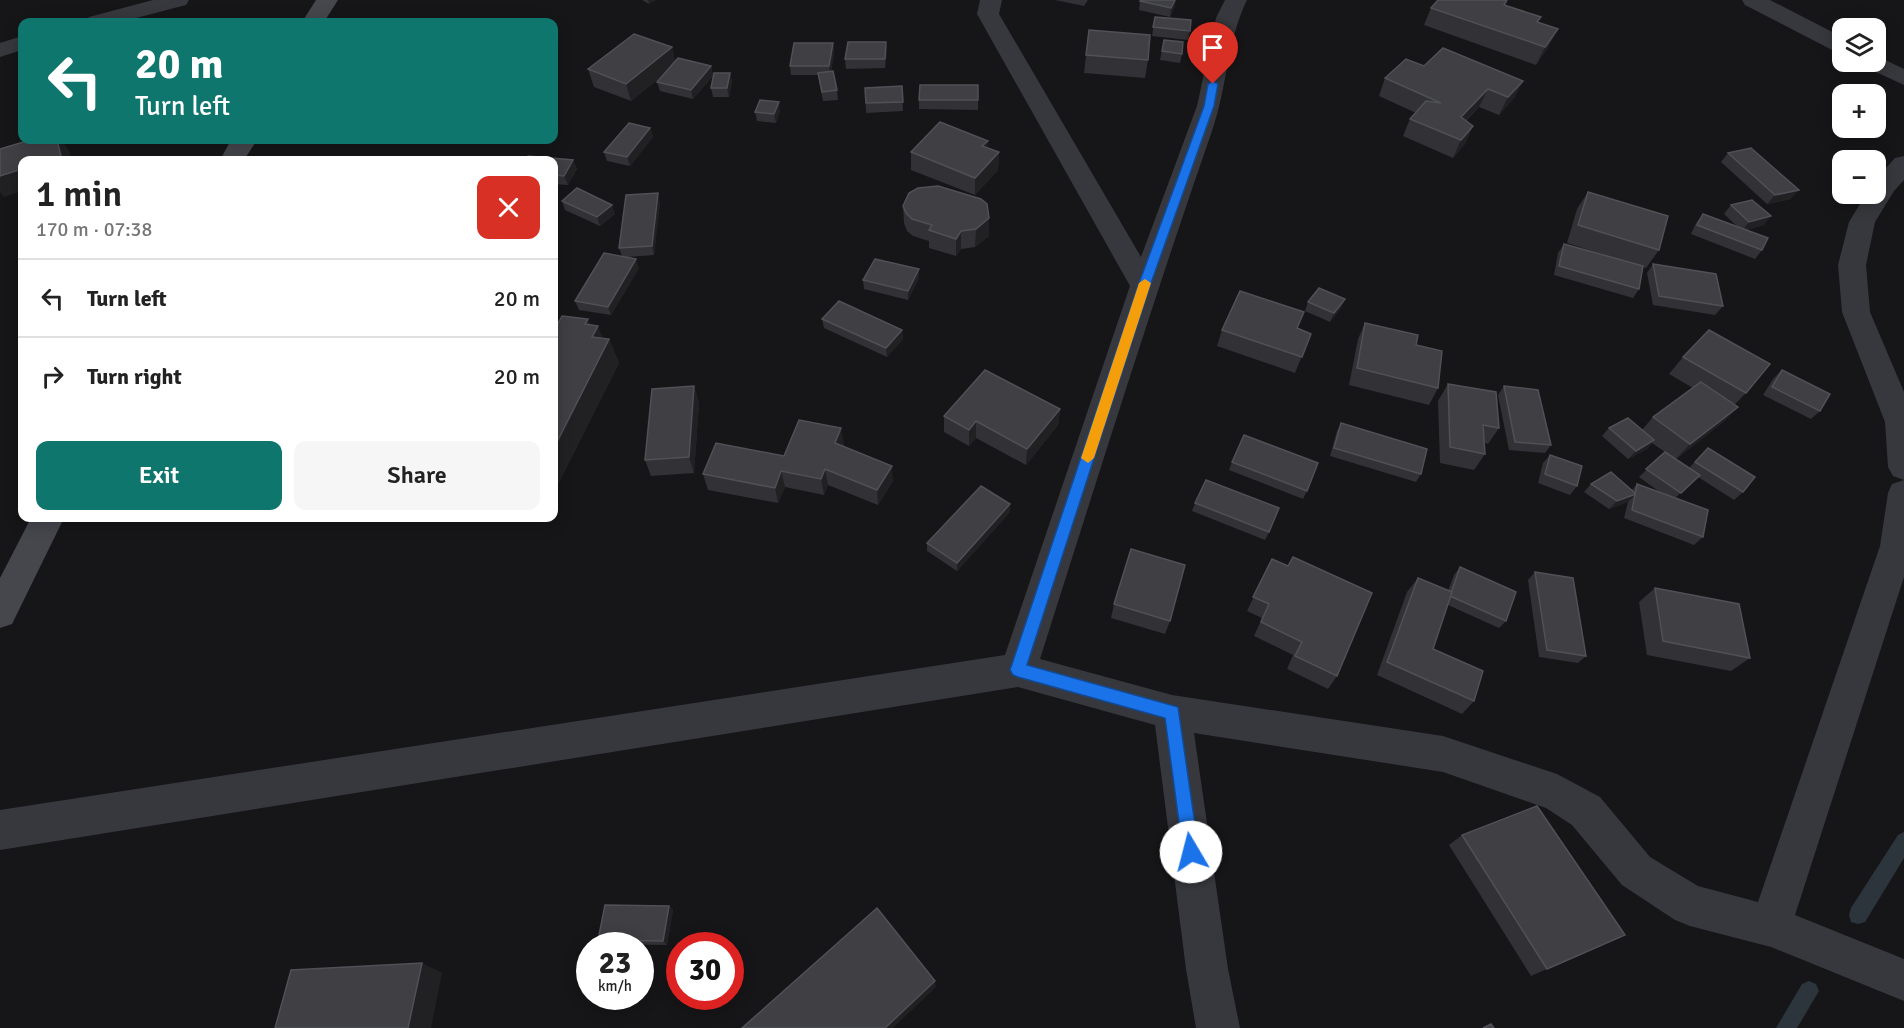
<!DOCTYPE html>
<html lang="en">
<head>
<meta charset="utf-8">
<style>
	:root { --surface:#fff; --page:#f6f6f6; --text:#222; --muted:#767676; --line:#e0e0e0; --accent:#0f766e }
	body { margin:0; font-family:Signika,sans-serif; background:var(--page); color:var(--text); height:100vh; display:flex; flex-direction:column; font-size:22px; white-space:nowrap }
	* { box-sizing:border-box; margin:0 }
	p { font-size:20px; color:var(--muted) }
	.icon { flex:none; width:33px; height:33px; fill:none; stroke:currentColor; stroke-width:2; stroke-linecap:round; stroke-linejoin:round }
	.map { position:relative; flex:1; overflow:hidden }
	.panel { position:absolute; left:18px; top:156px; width:540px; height:366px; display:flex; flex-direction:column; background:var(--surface); border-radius:12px; box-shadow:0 3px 15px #0003 }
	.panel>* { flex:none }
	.guide { position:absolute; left:18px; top:18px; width:540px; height:126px; border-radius:12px; box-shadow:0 3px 15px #0003; background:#0f766e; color:#fff; overflow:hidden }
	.fabs { position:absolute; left:1832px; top:18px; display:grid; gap:12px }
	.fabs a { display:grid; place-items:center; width:54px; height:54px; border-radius:12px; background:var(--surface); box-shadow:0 3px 15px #0003; font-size:30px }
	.speed { position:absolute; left:576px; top:932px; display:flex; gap:12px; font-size:30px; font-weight:700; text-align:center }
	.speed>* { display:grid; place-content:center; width:78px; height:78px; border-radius:50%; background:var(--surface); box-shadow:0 3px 15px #0003; line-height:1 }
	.speed small { font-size:15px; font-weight:400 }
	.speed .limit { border:9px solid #d22; background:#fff; color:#111 }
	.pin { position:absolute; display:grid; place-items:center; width:51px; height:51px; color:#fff; margin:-62px -26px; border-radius:50% 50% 50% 0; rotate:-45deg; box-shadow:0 0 6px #0007 }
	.pin .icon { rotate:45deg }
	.me { position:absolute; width:66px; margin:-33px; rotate:352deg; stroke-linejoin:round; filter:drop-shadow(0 0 4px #0008) }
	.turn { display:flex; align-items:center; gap:21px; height:126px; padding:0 18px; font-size:27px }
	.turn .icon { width:78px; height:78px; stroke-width:2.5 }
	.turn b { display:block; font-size:42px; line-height:51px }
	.round { display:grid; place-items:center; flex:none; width:63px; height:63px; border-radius:12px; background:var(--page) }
	.headline { display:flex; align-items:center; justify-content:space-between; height:102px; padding:0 18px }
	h1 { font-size:36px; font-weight:600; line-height:45px }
	.action { display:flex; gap:12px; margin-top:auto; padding:12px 18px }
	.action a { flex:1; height:69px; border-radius:12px; background:var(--accent); color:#fff; font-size:24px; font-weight:600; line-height:69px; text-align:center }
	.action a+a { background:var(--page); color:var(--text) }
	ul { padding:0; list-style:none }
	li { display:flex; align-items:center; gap:18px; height:78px; padding:0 18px; border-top:2px solid var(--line) }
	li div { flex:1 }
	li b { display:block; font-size:22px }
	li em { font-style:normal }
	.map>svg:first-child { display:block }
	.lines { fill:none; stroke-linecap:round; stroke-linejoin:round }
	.stream { fill:#2c353c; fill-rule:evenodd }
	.street { fill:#37383d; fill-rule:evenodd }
	.secondary { fill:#45474d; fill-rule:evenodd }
	.wall { fill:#323236 }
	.shaded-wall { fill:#212124 }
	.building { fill:#3f3f44; stroke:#4f5156; stroke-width:1.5 }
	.route { fill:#1a73e8; stroke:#114b97; stroke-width:1.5 }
	.slow { fill:#f59e0b }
</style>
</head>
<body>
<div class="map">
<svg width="1904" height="1028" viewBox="0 0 1904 1028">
	<rect width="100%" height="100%" fill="#161618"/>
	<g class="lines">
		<g class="stream">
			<polygon points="1904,832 1904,858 1865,922 1858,924 1851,922 1849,915 1851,908 1898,835"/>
			<polygon points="1809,981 1816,984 1819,991 1797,1028 1776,1028 1802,984"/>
		</g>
		<g class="street">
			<polygon points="153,0 189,0 186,5 121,22 86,22 89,17"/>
			<path d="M980,0H1002L999,14L1141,257L1197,106L1216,18L1225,0H1247C1227,40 1227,89 1212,131C1151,306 1096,483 1040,659L1172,695L1443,736L1557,774L1600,797L1650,857L1698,886L1758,902L1880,546L1888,493L1892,484L1904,480L1893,476L1888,467L1885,422L1842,312L1838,265L1849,222L1866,194H1875V180L1895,158L1904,156V180L1894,191L1875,222L1866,265L1870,312L1904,392V577L1795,915L1904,959V1001L1771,947L1690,926L1675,920L1622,885L1572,825L1546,808L1443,772L1194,733L1228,969L1240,1028H1196L1186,969L1155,725L1018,687L0,850V810L1005,655L1130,286L977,14Z"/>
			<polygon points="1742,0 1770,0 1842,37 1842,53 1834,51 1745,5"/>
			<polygon points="22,36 22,50 0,57 0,43"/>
			<polygon points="1875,55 1904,69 1904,85 1865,67 1862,62 1875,62"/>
		</g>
		<g class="secondary">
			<polygon points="316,0 338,0 324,22 302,22"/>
			<polygon points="231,140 257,140 244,160 220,160"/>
			<polygon points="31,518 64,518 12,624 0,628 0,578"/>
		</g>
	</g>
	<g class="wall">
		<polygon points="642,0 656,0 649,4"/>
		<polygon points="1055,0 1088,0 1084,6"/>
		<polygon points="1507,0 1505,5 1538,22 1549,46 1536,65 1424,25 1431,8"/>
		<polygon points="1140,1 1175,6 1170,17 1139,10"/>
		<polygon points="1155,17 1190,31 1188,40 1152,36"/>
		<polygon points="1089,30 1148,60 1145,78 1084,73"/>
		<polygon points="1164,40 1182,54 1180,63 1160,60"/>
		<polygon points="833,43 834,53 831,72 837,90 838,100 823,101 818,75 791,75 790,66"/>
		<polygon points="672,47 675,62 711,66 713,76 693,99 660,91 657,82 662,76 631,101 594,87 588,69"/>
		<polygon points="887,51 885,68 846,69 845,59"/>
		<polygon points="1424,66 1523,81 1514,98 1499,115 1479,107 1466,121 1473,126 1465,144 1453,158 1403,136 1410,119 1416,113 1379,96 1385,78"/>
		<polygon points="730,73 732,82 729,97 713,97 711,88"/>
		<polygon points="978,85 978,110 919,109 919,100"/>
		<polygon points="902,86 903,111 866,113 865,88"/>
		<polygon points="780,111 776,123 757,121 755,112"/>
		<polygon points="650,128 653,137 630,166 607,161 604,152"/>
		<polygon points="987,148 999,152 998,170 975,195 911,170 911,152"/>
		<polygon points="1728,153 1791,199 1767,204 1721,162"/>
		<polygon points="554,160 573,160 577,169 568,185 554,184"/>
		<polygon points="1588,192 1659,250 1646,268 1643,267 1639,289 1633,298 1554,275 1558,253 1564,244 1627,262 1567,243 1577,209"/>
		<polygon points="562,201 615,214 600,226 565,210"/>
		<polygon points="660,202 654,255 628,257 639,268 611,315 579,310 575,301 622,256 619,248"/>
		<polygon points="1731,205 1764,225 1746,230 1762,250 1755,259 1691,234 1696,223 1703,214 1738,227 1724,214"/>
		<polygon points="903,206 989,218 989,236 975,247 961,249 956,256 929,248 929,241 913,236 907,231 904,223"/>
		<polygon points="1653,264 1723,306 1715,315 1653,305 1647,273"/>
		<polygon points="919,278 908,300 864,289 863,280"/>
		<polygon points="1345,299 1341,308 1330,322 1305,311 1308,302"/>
		<polygon points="822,319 902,330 903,339 887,357 824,328"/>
		<polygon points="1365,323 1416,345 1438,388 1429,405 1349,385 1358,339"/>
		<polygon points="590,325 602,338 609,339 619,363 558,484 554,483 554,331"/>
		<polygon points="1297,329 1311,334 1295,373 1217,346 1222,330"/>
		<polygon points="1683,357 1746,393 1734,405 1738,407 1722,423 1676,459 1689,468 1708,448 1743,492 1734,500 1698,477 1675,498 1703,537 1694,545 1624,518 1628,502 1609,509 1584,492 1591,484 1632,490 1637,484 1661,493 1639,477 1665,452 1652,443 1647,449 1628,459 1602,436 1609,428 1642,430 1653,417 1693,388 1669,374"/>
		<polygon points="1782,370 1820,411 1811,419 1763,395 1773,379"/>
		<polygon points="1448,384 1499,428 1488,444 1485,443 1485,454 1474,470 1440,463 1438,401"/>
		<polygon points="694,386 699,403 694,473 651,476 645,460"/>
		<polygon points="1504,386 1551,445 1545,453 1509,450 1498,395"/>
		<polygon points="1060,409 1058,425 1026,465 976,438 969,446 944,432 944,416"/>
		<polygon points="1341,423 1421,474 1416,482 1330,456 1337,431"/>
		<polygon points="844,444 843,446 893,481 878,505 828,485 824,495 785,487 778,503 708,490 703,474 784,456"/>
		<polygon points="1550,455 1577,486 1570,495 1538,483 1543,463"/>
		<polygon points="1232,462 1307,491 1303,499 1229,470"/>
		<polygon points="1195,503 1269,532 1265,540 1192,511"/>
		<polygon points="1010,512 957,571 927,551 927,543"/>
		<polygon points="1272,559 1337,676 1328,689 1287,669 1293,655 1254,636 1262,618 1247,611"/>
		<polygon points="1460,567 1506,621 1499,628 1448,605 1433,649 1474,701 1462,714 1377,675 1407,592 1418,578 1448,591 1454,575"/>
		<polygon points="1535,572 1586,656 1578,663 1539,657 1528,580"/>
		<polygon points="1655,588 1750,658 1731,671 1647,655 1639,602"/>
		<polygon points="1114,604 1170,621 1165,634 1111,618"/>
		<polygon points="1462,835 1547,969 1531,976 1449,845"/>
		<polygon points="669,906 673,910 667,945 603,944 598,940"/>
	</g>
	<g class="shaded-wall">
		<polygon points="648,0 656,0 649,4"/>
		<polygon points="1175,0 1176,0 1175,6 1170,17 1171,8"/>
		<polygon points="1558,29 1549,46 1536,65 1545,47"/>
		<polygon points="886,42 887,51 885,68 885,59"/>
		<polygon points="833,43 834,53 830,76 829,66"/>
		<polygon points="672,47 676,65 631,101 626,84"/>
		<polygon points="711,66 713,76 693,99 691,90"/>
		<polygon points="730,73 732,82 729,97 727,88"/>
		<polygon points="1523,81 1514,98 1499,115 1508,97"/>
		<polygon points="1488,89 1479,107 1452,134 1461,117"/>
		<polygon points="779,102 780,111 776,123 774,114"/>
		<polygon points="1473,126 1465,144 1453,158 1461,140"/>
		<polygon points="650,128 653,137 630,166 627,157"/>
		<polygon points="57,140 61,140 69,150 72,160 48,160"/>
		<polygon points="988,141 987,158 982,146"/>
		<polygon points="999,152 998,170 975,195 975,178"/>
		<polygon points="573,160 577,169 568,185 564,176"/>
		<polygon points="22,169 22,191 4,197 0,192 0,176"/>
		<polygon points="1799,190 1791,199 1767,204 1775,195"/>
		<polygon points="658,193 660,202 654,255 652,246"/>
		<polygon points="612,205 615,214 600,226 597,217"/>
		<polygon points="1771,216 1764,225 1742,231 1749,222"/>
		<polygon points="989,218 989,236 975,247 976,229"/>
		<polygon points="961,231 961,249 956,256 956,239"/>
		<polygon points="636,259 639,268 611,315 608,307"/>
		<polygon points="919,269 919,278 908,300 908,291"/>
		<polygon points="1345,299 1341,308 1330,322 1334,313"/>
		<polygon points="588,319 594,334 598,326 606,346 609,339 619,363 558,484 554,475 554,448 585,324"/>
		<polygon points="902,330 903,339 887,357 886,348"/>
		<polygon points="694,386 699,403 694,473 689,457"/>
		<polygon points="1738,407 1722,423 1675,460 1690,444"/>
		<polygon points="1060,409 1058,425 1026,465 1027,449"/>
		<polygon points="976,421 976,438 969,446 969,430"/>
		<polygon points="841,428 844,444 838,459 835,443"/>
		<polygon points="1654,440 1647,449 1628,459 1636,451"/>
		<polygon points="892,466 893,481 878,505 877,490"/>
		<polygon points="825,469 828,485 824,495 821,479"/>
		<polygon points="781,471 785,487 778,503 775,488"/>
		<polygon points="1636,494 1628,502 1609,509 1617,501"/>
		<polygon points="1010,504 1010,512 957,571 957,563"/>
		<polygon points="669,906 673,910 667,945 663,941"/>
		<polygon points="422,963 442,973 431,1028 408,1028"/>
		<polygon points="935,981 936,987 893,1028 885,1028"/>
	</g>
	<g class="building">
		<polygon points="1141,0 1175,0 1171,8 1140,1"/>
		<polygon points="1438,0 1507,0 1504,5 1541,17 1537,22 1558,29 1545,47 1431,8"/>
		<polygon points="1155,17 1191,20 1190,31 1153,27"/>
		<polygon points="1089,30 1150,35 1148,60 1086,55"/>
		<polygon points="634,34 672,47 626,84 588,69"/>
		<polygon points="1164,40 1183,42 1182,54 1162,51"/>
		<polygon points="848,42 886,42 885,59 845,59"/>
		<polygon points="794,43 833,43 829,66 790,66"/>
		<polygon points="1443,48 1523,81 1508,97 1488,89 1461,117 1473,126 1461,140 1410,119 1426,101 1441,103 1385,78 1406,59 1424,66"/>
		<polygon points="678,58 711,66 691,90 657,82"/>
		<polygon points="833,71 837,90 822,92 818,73"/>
		<polygon points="714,73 730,73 727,88 711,88"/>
		<polygon points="920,85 978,85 978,100 919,100"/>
		<polygon points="902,86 903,102 866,103 865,88"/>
		<polygon points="760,100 779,102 774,114 755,112"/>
		<polygon points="940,122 988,141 982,146 999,152 975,178 911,152"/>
		<polygon points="629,123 650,128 627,157 604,152"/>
		<polygon points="30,140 57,140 61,156 48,160 22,160 22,169 0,176 0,149"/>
		<polygon points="1751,148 1799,190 1775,195 1728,153"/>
		<polygon points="528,156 573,160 564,176 554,175 554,160 526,160"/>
		<polygon points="938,186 981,199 987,204 989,218 976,229 961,231 956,239 929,230 932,225 912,219 906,213 903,206 909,193 918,188"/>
		<polygon points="577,188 612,205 597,217 562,201"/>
		<polygon points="1588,192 1668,216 1659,250 1578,225"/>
		<polygon points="658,193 652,246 619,248 626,195"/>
		<polygon points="1752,200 1771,216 1749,222 1731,205"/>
		<polygon points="1703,214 1768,238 1762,250 1697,225"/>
		<polygon points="1564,244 1643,266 1639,289 1559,266"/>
		<polygon points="604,253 636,259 608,307 575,301"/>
		<polygon points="875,259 919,269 908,291 863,280"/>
		<polygon points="1653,264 1716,274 1723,306 1659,296"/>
		<polygon points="1319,288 1345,299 1334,313 1308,302"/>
		<polygon points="1240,291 1304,312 1297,328 1311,334 1302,357 1222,330"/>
		<polygon points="839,301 902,330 886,348 822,319"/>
		<polygon points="562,316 588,319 585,324 598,326 592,337 609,339 554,448 554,331"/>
		<polygon points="1365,323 1418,335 1416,345 1442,351 1438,388 1357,368"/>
		<polygon points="1709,330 1770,364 1746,393 1683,357"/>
		<polygon points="985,370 1060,409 1027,449 976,421 969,430 944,416"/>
		<polygon points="1782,370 1830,394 1820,411 1772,387"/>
		<polygon points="1701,382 1738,407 1690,444 1653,417"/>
		<polygon points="1448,384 1496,392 1499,428 1483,425 1485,454 1450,447"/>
		<polygon points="694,386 689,457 645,460 652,389"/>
		<polygon points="1504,386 1538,390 1551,445 1515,442"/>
		<polygon points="1628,418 1654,440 1636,451 1609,428"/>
		<polygon points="799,420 841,428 835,443 892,466 877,490 825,469 821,479 781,471 775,488 703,474 716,443 784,456"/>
		<polygon points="1341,423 1427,449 1421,474 1334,448"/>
		<polygon points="1244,435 1318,463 1307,491 1232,462"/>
		<polygon points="1708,448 1755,477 1743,492 1695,462"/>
		<polygon points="1665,452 1700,475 1681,493 1646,469"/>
		<polygon points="1550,455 1582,466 1577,486 1545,474"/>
		<polygon points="1611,472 1636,494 1617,501 1591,484"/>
		<polygon points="1206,480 1279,508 1269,532 1195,503"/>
		<polygon points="1637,484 1708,510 1703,537 1632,510"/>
		<polygon points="981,486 1010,504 957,563 927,543"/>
		<polygon points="1131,549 1185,565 1170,621 1114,604"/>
		<polygon points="1293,557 1372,593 1337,676 1295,656 1302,642 1261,622 1269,604 1253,597 1272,559 1288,566"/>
		<polygon points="1460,567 1516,592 1506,621 1450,596"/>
		<polygon points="1535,572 1573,578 1586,656 1547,650"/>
		<polygon points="1418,578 1452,592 1433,649 1483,671 1474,701 1387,662"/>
		<polygon points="1655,588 1739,604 1750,658 1663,641"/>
		<polygon points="1537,806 1625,935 1547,969 1462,835"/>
		<polygon points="605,905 669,906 663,941 598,940"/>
		<polygon points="877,908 935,981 885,1028 742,1028"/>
		<polygon points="422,963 408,1028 275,1028 291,970"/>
		<polygon points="1491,1024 1494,1028 1483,1028"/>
	</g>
	<polygon class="route" points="1213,81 1218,84 1214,106 1150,286 1027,665 1178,707 1199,852 1197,858 1191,861 1185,858 1183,852 1165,718 1018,677 1013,675 1010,670 1138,286 1204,106 1208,84"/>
	<polygon class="slow" points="1145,279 1151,283 1094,458 1088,463 1081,458 1139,283"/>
</svg>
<div class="fabs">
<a><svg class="icon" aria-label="layers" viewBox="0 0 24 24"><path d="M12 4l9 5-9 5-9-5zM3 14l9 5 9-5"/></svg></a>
<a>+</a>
<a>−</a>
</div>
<div class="speed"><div>23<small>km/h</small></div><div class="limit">30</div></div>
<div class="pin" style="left:1213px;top:84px;background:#d93025"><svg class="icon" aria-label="arrive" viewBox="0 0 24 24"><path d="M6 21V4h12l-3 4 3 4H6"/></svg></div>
<svg class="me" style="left:1191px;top:852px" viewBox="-20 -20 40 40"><circle r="19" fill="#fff"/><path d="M0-13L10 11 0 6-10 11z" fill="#1a73e8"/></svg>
<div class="guide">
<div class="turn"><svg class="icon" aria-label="left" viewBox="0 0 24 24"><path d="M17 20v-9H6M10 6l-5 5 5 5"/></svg><div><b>20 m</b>Turn left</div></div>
</div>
<section class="panel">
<div class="headline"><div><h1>1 min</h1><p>170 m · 07:38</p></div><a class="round" style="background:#d93025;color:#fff"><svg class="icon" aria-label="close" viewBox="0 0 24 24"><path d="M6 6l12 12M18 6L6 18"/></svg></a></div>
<ul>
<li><svg class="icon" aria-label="left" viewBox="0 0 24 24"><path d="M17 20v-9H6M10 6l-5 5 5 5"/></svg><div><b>Turn left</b></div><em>20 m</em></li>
<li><svg class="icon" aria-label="right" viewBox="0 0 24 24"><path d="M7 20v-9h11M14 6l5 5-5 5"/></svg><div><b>Turn right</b></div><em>20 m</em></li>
</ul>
<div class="action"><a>Exit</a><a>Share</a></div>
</section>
</div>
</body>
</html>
